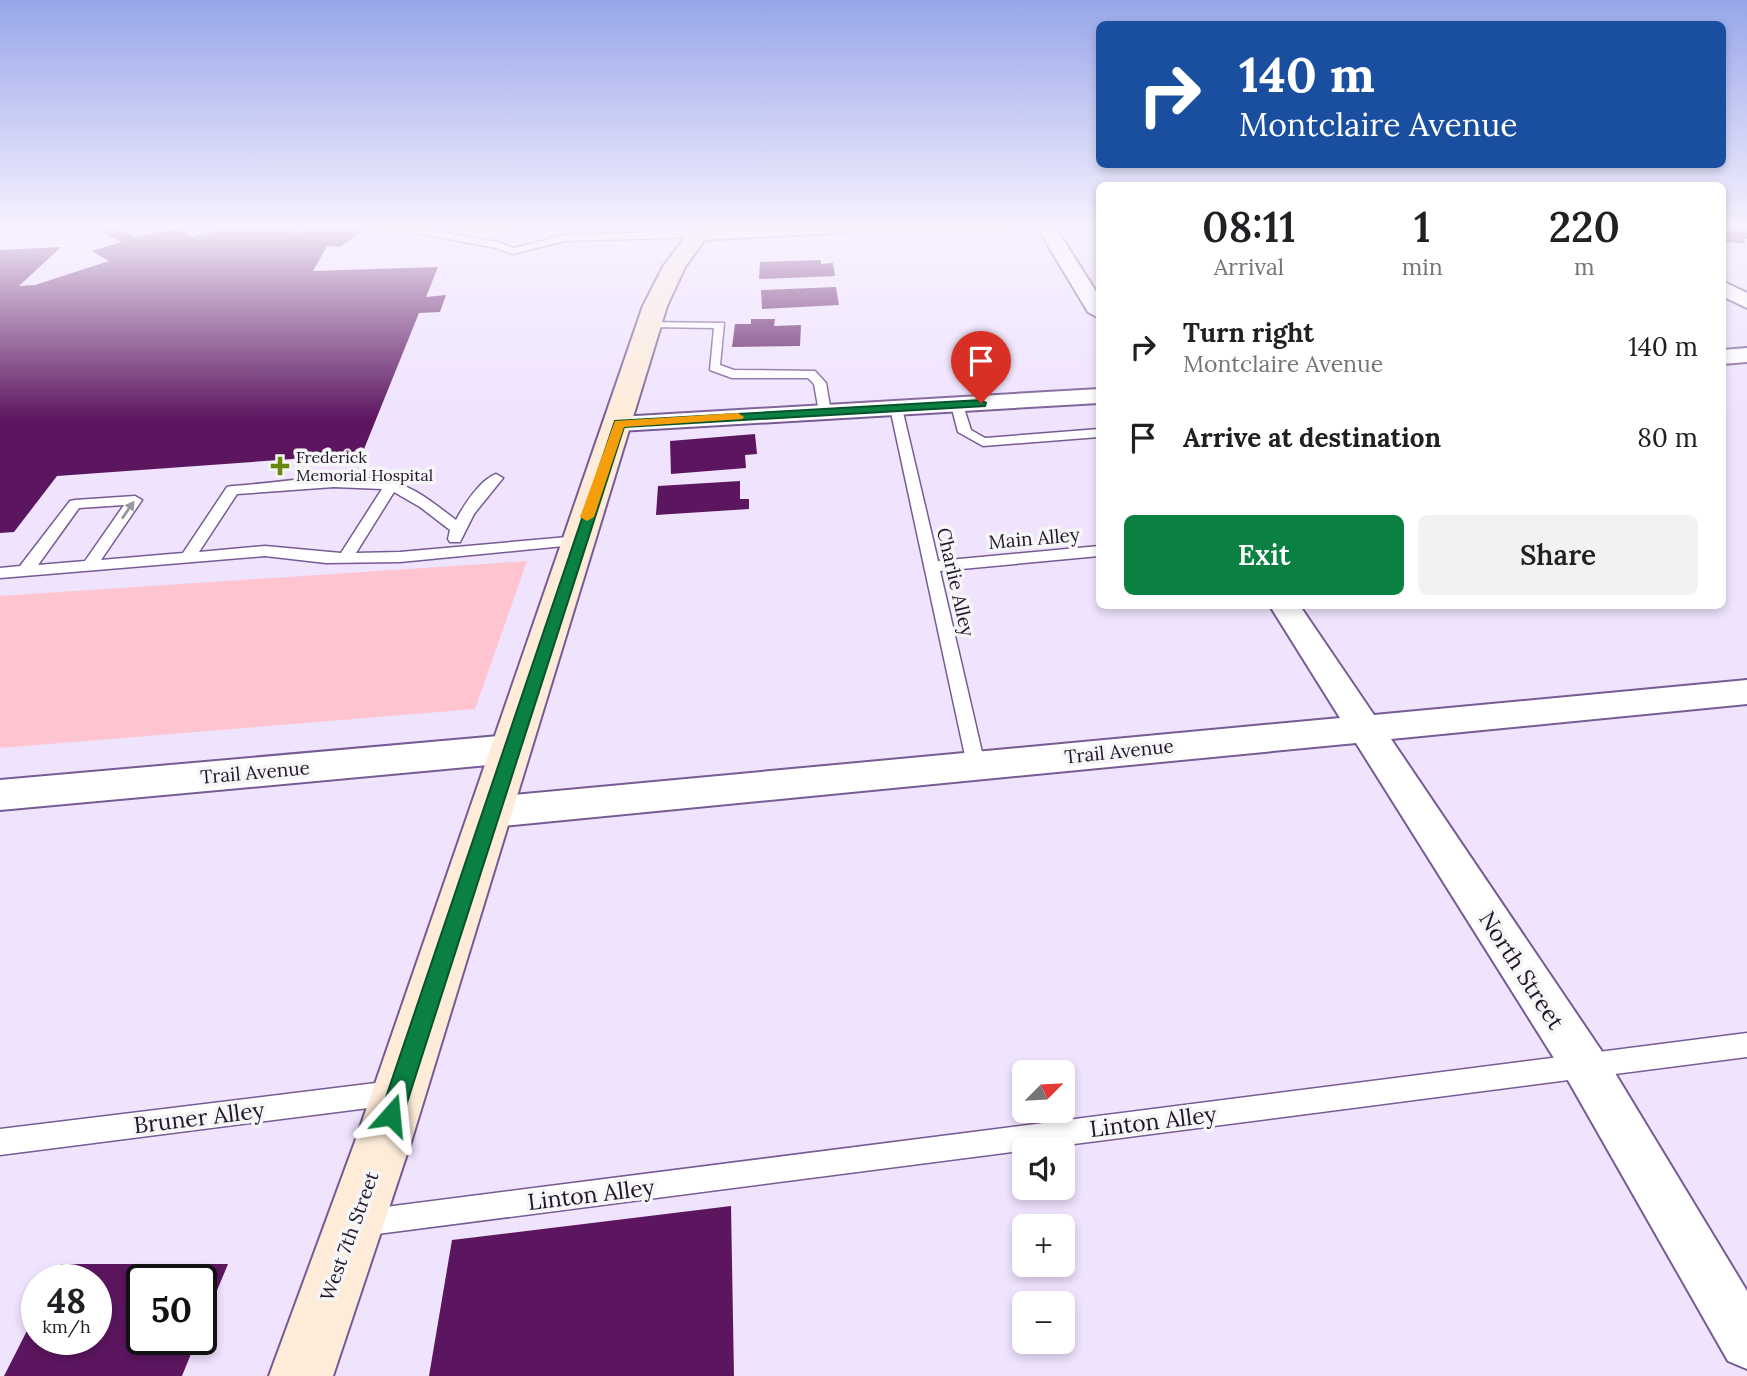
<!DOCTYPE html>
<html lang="en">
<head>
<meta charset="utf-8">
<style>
	:root { --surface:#fff; --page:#f2f2f2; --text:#202124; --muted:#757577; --accent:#0b8043 }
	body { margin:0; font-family:Lora,serif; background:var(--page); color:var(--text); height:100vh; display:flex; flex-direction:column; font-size:26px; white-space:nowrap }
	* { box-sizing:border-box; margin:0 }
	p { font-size:23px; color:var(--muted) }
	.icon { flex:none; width:38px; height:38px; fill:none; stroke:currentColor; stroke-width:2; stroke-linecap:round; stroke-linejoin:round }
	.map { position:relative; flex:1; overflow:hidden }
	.sheet { position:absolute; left:1096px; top:182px; width:630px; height:427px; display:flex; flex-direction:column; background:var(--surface); border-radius:10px; box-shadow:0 4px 10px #0003 }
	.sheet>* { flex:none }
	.top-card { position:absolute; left:1096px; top:21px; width:630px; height:147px; border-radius:10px; box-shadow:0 4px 10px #0003; background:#1a4fa0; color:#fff; overflow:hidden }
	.needle { width:46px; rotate:66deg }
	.tools { position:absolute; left:1012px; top:1060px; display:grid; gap:14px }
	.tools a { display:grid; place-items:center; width:63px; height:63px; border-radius:10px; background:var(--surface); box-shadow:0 4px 10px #0003; font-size:35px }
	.speed { position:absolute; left:21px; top:1264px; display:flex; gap:14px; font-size:35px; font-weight:700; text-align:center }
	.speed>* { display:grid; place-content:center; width:91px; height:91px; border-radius:50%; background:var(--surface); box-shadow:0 4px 10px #0003; line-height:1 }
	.speed small { font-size:18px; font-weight:400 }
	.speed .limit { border:4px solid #111; border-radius:10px; background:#fff; color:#111 }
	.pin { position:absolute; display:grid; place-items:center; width:60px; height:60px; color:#fff; margin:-72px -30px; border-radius:50% 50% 50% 0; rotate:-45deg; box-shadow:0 0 7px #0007 }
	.pin .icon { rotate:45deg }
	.me { position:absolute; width:77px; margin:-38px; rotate:18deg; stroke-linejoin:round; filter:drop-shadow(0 0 5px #0008) }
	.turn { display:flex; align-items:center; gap:24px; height:147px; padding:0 28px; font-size:32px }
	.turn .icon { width:91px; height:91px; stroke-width:2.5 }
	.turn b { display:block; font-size:49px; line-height:60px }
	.eta { display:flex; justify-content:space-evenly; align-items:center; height:119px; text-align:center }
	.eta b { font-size:42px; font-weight:600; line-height:49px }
	.action { display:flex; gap:14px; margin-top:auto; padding:14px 28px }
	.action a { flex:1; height:80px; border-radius:10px; background:var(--accent); color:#fff; font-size:28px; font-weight:600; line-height:80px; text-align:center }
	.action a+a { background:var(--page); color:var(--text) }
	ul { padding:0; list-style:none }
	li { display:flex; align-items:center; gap:21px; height:91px; padding:0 28px }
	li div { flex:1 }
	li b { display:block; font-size:26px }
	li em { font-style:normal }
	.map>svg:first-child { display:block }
	.green { fill:#fec5d0 }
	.building { fill:#5c1660 }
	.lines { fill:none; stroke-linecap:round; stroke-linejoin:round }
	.service-casing { stroke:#775b94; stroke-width:3 }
	.minor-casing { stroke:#775b94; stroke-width:4 }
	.secondary-casing { stroke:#775b94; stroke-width:4 }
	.service { fill:#fff; fill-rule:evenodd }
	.minor { fill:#fff; fill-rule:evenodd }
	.secondary { fill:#feecd9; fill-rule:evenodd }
	.oneway { fill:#9b96a0 }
	.route { fill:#0b8043; stroke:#07532c; stroke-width:2 }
	.slow { fill:#f59e0b }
	.poi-dot { fill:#66890d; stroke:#f6f6f6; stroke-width:2.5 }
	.labels { text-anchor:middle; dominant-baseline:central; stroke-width:7; stroke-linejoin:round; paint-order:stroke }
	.far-poi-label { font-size:16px; fill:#21152d; stroke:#f6f6f6; text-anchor:start }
	.street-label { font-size:19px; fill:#21152d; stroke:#f6f6f6 }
	.near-street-label { font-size:23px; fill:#21152d; stroke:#f6f6f6 }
</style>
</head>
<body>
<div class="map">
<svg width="1747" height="1376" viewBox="0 0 1747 1376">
	<rect width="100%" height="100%" fill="#efe3fe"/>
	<polygon class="green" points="527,561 475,709 0,748 0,596"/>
	<g class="building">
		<polygon points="118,227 135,237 177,228 192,237 228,227 290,227 296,234 319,227 362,227 366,228 340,247 327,246 313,271 438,267 426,297 446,295 440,312 419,313 362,454 57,476 14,532 0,533 0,250 61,247 19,286 35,285 109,261 92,251 121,242 96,229"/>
		<polygon points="1722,227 1747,227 1747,239 1742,238 1746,244 1722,241"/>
		<polygon points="821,260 821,264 833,263 835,276 759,279 760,262"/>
		<polygon points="836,287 839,305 762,309 761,290"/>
		<polygon points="751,319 775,319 774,326 801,325 800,346 732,347 735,324 751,324"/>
		<polygon points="755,434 757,454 745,455 746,468 671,474 670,441"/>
		<polygon points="740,481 740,499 749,499 749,509 656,515 658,486"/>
		<polygon points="731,1206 734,1376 429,1376 452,1240"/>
		<polygon points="61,1264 228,1264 201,1329 201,1279 142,1279 142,1339 197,1339 182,1376 4,1376 37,1311 37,1339 96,1339 96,1279 53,1279"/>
	</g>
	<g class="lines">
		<g class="service-casing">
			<g id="service">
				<polygon points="385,227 408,227 498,242 514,248 565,235 698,231 703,234 698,237 565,241 513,254 496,248"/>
				<polygon points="646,322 724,323 720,365 734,370 815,371 826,383 831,412 825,416 819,412 814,384 808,378 732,378 710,370 714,328 650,327 646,326"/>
				<polygon points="957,401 963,405 971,430 985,438 1099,429 1099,437 983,446 958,432 951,405"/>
				<polygon points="896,404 902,408 938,561 1099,546 1099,556 940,571 985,765 983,770 969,770 967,765 890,408"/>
				<path d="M496,474L503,478L474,514L460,542H450L448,539L450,530L420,507L394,492L356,553L400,552L579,536L584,538L586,541L584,544L400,562L326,563L265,556L0,578V568L20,566L70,501L75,500L135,496L142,500L101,560L183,553L227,487L232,486C281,483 348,469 395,483C418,489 437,506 456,520C464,505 480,480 496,474ZM334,487L382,489L341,553L265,546L199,552L237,494ZM124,505L85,561L38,565L79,508Z"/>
				<polygon points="1747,1033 1747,1057 362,1236 353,1232 349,1223 353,1214 362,1210"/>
				<polygon points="392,1081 401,1084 404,1093 401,1102 392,1105 0,1155 0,1129"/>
			</g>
		</g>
		<g class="minor-casing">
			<g id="minor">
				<path d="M859,227L850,232L698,240L689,234C699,222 835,227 859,227Z"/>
				<polygon points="1037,227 1055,227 1099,296 1099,318 1088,312"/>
				<polygon points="1722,281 1747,293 1747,308 1722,296"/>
				<polygon points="1747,348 1747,362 1722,364 1722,350"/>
				<polygon points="1099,389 1099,403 619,431 610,429 607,424 610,419 619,417"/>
				<polygon points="1270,606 1300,606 1374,715 1747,680 1747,704 1391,739 1601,1050 1747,1291 1747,1369 1728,1361 1569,1082 1356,743 492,827 479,823 473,812 479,801 492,797 1340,718"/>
				<polygon points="511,735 523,739 529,749 523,759 511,763 0,810 0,780"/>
			</g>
		</g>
		<g class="secondary-casing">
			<polygon id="secondary" points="692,227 714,227 685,267 667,306 412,1139 333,1376 269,1376 356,1139 643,306 663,267"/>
		</g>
		<use href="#service" class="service"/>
		<use href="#minor" class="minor"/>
		<use href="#secondary" class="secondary"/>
	</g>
	<defs><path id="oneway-solid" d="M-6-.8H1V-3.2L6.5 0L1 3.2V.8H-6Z" transform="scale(1.75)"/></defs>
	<use class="oneway" href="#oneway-solid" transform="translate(128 510) rotate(-55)"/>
	<linearGradient id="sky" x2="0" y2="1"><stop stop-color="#97a6e9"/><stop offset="0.54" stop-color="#f8f2ff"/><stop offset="1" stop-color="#f8f2ff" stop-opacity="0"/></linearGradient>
	<rect width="1747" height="420" fill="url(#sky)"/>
	<polygon class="route" points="981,400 986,403 985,406 624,427 403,1115 399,1123 391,1127 384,1123 380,1115 615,421"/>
	<polygon class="slow" points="738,413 744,417 742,419 624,427 594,517 587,521 580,517 615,421"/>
	<path class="poi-dot" d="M276.5 455.5h7v7h7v7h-7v7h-7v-7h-7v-7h7z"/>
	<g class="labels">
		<g class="far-poi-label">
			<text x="296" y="457">Frederick<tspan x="296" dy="18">Memorial Hospital</tspan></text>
		</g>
		<g class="street-label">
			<text transform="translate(1034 538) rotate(-5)">Main Alley</text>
			<text transform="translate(956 582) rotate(77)">Charlie Alley</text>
			<text transform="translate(1119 751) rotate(-6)">Trail Avenue</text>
			<text transform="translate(255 772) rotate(-5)">Trail Avenue</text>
			<text transform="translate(349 1236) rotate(-70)">West 7th Street</text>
		</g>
		<g class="near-street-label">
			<text transform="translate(1522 970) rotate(57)">North Street</text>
			<text transform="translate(199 1117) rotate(-7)">Bruner Alley</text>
			<text transform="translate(1153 1121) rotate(-7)">Linton Alley</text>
			<text transform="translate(591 1194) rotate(-7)">Linton Alley</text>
		</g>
	</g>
</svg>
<div class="tools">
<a><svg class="needle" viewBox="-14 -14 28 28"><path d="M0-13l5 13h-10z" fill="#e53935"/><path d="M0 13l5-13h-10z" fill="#757577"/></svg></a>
<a><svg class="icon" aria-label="sound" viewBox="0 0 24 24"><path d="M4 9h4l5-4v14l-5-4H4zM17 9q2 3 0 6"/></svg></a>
<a>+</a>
<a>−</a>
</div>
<div class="speed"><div>48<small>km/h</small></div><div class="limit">50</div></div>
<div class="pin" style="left:981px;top:403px;background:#d93025"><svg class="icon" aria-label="arrive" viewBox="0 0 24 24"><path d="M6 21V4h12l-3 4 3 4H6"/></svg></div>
<svg class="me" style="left:391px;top:1115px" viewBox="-20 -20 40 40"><path d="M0-17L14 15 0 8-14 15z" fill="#0b8043" stroke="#fff" stroke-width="4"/></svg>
<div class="top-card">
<div class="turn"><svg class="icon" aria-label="right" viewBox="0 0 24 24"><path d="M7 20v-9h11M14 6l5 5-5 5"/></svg><div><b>140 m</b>Montclaire Avenue</div></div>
</div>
<section class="sheet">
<div class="eta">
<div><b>08:11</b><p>Arrival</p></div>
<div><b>1</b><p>min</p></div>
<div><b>220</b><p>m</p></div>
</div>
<ul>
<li><svg class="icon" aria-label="right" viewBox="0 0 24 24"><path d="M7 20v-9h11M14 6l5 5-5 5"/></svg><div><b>Turn right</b><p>Montclaire Avenue</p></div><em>140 m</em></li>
<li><svg class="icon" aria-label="arrive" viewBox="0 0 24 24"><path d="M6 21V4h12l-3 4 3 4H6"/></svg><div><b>Arrive at destination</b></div><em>80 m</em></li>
</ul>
<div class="action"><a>Exit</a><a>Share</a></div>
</section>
</div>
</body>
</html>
